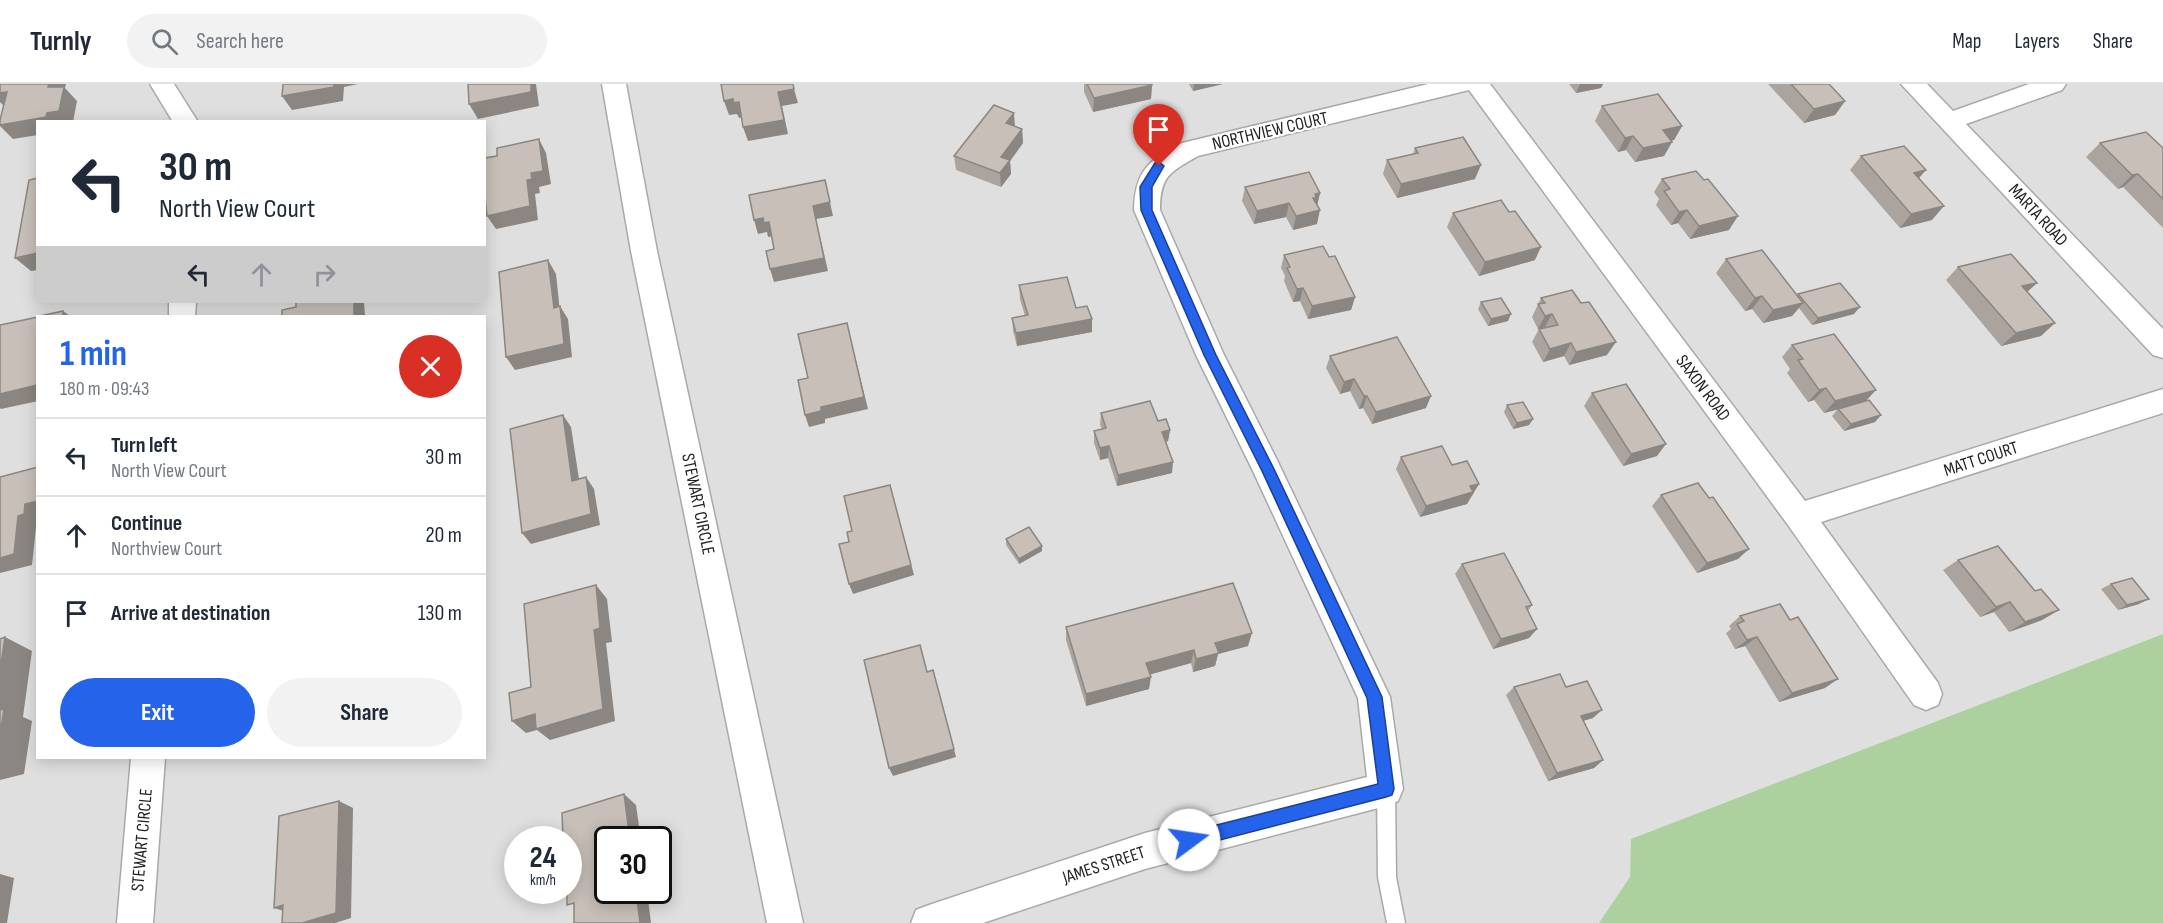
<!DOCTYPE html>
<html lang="en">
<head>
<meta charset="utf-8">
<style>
	:root { --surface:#fff; --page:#f2f2f3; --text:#1f2937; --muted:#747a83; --line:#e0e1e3; --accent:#2563eb }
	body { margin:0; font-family:"Sofia Sans Condensed",sans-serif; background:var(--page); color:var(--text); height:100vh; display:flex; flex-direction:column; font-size:22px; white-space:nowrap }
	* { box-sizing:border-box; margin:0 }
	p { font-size:20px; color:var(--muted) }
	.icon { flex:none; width:33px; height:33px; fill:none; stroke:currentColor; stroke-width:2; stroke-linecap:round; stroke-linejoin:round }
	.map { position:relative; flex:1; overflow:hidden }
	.details { position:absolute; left:36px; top:231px; width:450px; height:444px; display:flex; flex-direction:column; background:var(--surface); border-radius:0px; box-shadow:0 3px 15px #0003 }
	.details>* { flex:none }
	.banner { position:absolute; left:36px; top:36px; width:450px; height:183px; border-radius:0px; box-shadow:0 3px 15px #0003; background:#fff; color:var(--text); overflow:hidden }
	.speed { position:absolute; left:504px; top:742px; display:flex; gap:12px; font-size:30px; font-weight:700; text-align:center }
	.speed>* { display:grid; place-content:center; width:78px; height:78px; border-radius:50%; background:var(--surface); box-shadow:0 3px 15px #0003; line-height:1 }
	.speed small { font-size:15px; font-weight:400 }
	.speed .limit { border:3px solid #111; border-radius:9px; background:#fff; color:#111 }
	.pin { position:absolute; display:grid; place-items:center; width:51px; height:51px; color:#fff; margin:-62px -26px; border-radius:50% 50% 50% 0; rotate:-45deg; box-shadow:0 0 6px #0007 }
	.pin .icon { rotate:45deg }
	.me { position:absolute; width:66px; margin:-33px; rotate:76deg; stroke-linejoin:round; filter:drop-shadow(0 0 4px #0008) }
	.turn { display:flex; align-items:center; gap:21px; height:126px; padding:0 24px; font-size:27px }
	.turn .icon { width:78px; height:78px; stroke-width:2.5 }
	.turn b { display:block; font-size:42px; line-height:51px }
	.lanes { display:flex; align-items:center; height:57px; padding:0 24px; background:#0003; justify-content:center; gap:30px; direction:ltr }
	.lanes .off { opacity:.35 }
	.round { display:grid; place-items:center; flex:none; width:63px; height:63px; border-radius:32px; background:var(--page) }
	.headline { display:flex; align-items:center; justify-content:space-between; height:102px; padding:0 24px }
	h1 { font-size:36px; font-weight:700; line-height:45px; color:var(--accent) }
	.action { display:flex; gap:12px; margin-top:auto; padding:12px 24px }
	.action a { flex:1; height:69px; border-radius:36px; background:var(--accent); color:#fff; font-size:24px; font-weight:700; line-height:69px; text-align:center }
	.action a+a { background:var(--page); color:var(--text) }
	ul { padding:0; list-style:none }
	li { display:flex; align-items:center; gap:18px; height:78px; padding:0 24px; border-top:2px solid var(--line) }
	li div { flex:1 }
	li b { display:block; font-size:22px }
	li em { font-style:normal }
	header { display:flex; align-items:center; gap:36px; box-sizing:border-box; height:84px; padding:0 30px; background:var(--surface); border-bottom:2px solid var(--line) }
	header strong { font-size:28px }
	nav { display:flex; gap:33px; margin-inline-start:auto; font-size:21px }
	.search { width:420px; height:54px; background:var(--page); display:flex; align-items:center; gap:15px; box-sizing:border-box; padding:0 21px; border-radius:33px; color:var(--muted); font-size:22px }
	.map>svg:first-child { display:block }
	.residential { fill:#e0dfdf; fill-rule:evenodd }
	.forest { fill:#add19e }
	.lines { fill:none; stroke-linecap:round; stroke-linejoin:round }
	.service-casing { stroke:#a9a9a9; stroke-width:3 }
	.minor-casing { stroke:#a9a9a9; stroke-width:3 }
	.service { fill:#fff; fill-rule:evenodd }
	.minor { fill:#fff; fill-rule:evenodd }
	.wall { fill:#aba49e }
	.shaded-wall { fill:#8b8681 }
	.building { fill:#c7bfb8; stroke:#8b8681; stroke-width:1.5 }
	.route { fill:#2563eb; stroke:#184099; stroke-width:1.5 }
	.labels { text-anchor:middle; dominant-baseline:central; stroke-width:4.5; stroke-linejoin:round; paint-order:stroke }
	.street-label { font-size:18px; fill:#222; stroke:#fff }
</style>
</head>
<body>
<header>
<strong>Turnly</strong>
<div class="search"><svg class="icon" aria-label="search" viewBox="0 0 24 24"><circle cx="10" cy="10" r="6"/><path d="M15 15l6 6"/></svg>Search here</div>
<nav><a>Map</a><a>Layers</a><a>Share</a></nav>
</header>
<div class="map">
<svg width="2163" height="839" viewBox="0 0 2163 839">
	<rect width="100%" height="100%" fill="#f2efe9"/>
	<path class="residential" d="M0,0H2163V744L1924,839H0ZM38,38H484V218H38ZM38,232H484V674H38ZM518,756H568V807H518ZM608,756H658V807H608Z"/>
	<polygon class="forest" points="2163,550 2163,839 1599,839 1630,793 1631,755"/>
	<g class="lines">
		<g class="service-casing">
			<polygon id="service" points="1386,697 1392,699 1395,705 1396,793 1405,839 1387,839 1378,793 1377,705 1380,699"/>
		</g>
		<g class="minor-casing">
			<g id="minor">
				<polygon points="150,0 174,0 198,38 173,38"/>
				<polygon points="602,0 626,0 657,167 803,839 767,839 631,167"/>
				<path d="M1428,0H1490L1805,417L2163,305V329L1821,438L1938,599L1942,610L1938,621L1926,626L1914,621L1788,441L1469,6L1198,72C1170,88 1160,92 1160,126L1224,271L1277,376L1390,613L1403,705L1398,717L1386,722L1145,785L983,839H911L916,826L929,821L1145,749L1367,693L1358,614L1253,387L1196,271L1134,126C1135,86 1149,76 1182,59Z"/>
				<polygon points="1901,0 1927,0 1953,27 2029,0 2066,0 2062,6 1966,40 2163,245 2163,274 2153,271"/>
				<polygon points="169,218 196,218 195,232 169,232"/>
				<polygon points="131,674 165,674 153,839 117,839"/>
			</g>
		</g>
		<use href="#service" class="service"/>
		<use href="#minor" class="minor"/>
	</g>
	<g class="wall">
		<polygon points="1084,0 1152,0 1151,15 1093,28 1084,8"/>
		<polygon points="1189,0 1223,0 1193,7"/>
		<polygon points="1569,0 1603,0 1601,4 1576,9"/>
		<polygon points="1768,0 1829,0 1845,17 1835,31 1804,39"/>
		<polygon points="1602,22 1682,42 1674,56 1671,57 1672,58 1664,72 1635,78 1626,66 1618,68 1595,37"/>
		<polygon points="1022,45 1023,59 1010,77 1011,90 1001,103 956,86 954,72"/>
		<polygon points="2100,59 2163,64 2163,144 2123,103 2118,105 2086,73"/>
		<polygon points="1415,64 1475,95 1397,114 1383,90 1387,76 1413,70"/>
		<polygon points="1861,72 1919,94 1932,136 1900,144 1850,86"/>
		<polygon points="1662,95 1729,146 1690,155 1678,139 1671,141 1656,121 1659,115 1654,108"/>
		<polygon points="1245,103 1320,109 1317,121 1317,140 1293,146 1286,133 1254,140 1242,117"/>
		<polygon points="1509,128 1535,176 1479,192 1447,143 1453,129"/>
		<polygon points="1284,171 1329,173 1355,213 1351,226 1308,235 1300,217 1293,218 1284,197 1285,192 1281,184"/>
		<polygon points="1726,175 1797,211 1798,210 1854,230 1812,241 1799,224 1792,232 1763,239 1752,225 1745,227 1716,189"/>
		<polygon points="1958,183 2027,208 2041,252 2001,262 1946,196"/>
		<polygon points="1019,201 1076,224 1092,248 1017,262 1013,247 1012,234 1025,232 1020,215"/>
		<polygon points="1541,214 1607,271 1569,281 1564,272 1543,278 1532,258 1539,245 1545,244 1545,243 1538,245 1532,233"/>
		<polygon points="1481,218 1508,237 1488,242 1478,225"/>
		<polygon points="1792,261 1865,317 1881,331 1875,338 1844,347 1832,332 1838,325 1824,329 1814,316 1808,318 1787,289 1790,285 1782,273"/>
		<polygon points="1330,272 1426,324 1372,340 1363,324 1359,325 1350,307 1340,310 1326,284"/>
		<polygon points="1592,309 1657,372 1623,382 1584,322"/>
		<polygon points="1507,321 1533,335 1529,341 1513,345 1504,328"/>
		<polygon points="1101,329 1158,337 1170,346 1168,357 1166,358 1172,389 1117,402 1108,374 1100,376 1094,359 1094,347 1102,345 1100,341"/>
		<polygon points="1401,373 1452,381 1473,411 1471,412 1467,420 1420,433 1396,385"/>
		<polygon points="1661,411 1738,475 1697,489 1652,422"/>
		<polygon points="1006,455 1042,467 1019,480 1006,461"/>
		<polygon points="1958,476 2035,507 2059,526 2042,536 2009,548 1994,528 1980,533 1943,486"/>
		<polygon points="1462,480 1532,521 1528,527 1537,545 1529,554 1493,565 1455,490"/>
		<polygon points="2111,500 2139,520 2118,526 2101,505"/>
		<polygon points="1740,532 1825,604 1779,618 1745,562 1735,565 1726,549 1731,545 1729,542"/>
		<polygon points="1066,543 1248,562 1218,570 1215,582 1193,588 1191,579 1150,590 1149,605 1086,622 1066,556"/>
		<polygon points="1514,603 1566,603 1593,634 1583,637 1603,676 1594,684 1548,697 1506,611"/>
	</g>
	<g class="shaded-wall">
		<polygon points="49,0 66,0 65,4 77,17 73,38 38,38 38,51 13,55 0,42 0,41 47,29"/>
		<polygon points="334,0 358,0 344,3 343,17 292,26 282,12"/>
		<polygon points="531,0 536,0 539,22 478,35 469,20"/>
		<polygon points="1194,0 1223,0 1193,7"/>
		<polygon points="1580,0 1603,0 1601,4 1576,9"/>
		<polygon points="1152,1 1151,15 1093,28 1094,14"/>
		<polygon points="794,5 798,19 782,22 788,50 748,57 743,43 778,8"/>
		<polygon points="7,8 7,25 0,18 0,9"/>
		<polygon points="733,15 739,18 743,33 739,34 737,30 729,31 724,17"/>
		<polygon points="1845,17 1835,31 1804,39 1814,25"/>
		<polygon points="1014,29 1015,43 1006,39"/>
		<polygon points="1682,42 1674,56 1655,60 1663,46"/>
		<polygon points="1022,45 1023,59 1010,77 1011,90 1001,103 1000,89 1001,73"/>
		<polygon points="1633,52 1626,66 1618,68 1625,54"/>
		<polygon points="539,55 546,69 551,100 539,103 540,109 535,110 538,136 496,145 487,132 527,96 531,89"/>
		<polygon points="1672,58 1664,72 1635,78 1643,64"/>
		<polygon points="1481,81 1475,95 1397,114 1401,100"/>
		<polygon points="1926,86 1914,100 1914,89"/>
		<polygon points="2138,90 2123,103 2118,105 2132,91"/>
		<polygon points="825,96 833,132 816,135 828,187 774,198 770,185 813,122"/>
		<polygon points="1320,109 1317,122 1310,128 1315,110"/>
		<polygon points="1289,119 1286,133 1254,140 1257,127"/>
		<polygon points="1944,122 1932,136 1900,144 1911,130"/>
		<polygon points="1320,126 1317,140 1293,146 1296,132"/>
		<polygon points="1687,126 1678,139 1671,141 1679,128"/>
		<polygon points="1738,132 1729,146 1690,155 1699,142"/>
		<polygon points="763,134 769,138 773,152 768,153 767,148 758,150 754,136"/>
		<polygon points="1541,163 1535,176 1479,192 1485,178"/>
		<polygon points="38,169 38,186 31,187 15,174"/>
		<polygon points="548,176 556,190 561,237 554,224"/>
		<polygon points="2037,199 2023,212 2022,202"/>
		<polygon points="1303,204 1300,217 1293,218 1297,205"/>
		<polygon points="1762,212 1752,225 1745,227 1755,214"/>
		<polygon points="1355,213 1351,226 1308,235 1312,222"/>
		<polygon points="354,218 364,218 365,232 354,232"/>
		<polygon points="1803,219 1792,232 1763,239 1773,226"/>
		<polygon points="560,222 568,235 572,273 515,286 506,273"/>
		<polygon points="1860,223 1854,230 1812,241 1818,234"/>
		<polygon points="63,227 70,232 63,232"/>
		<polygon points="1511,230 1508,237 1488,242 1491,235"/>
		<polygon points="1552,230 1545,243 1538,245 1545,232"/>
		<polygon points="1092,235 1092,248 1017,262 1016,249"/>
		<polygon points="2055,239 2041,252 2001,262 2016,249"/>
		<polygon points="850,252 868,325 825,335 825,339 809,343 805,331 821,323"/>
		<polygon points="1616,258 1607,271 1569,281 1576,268"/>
		<polygon points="1571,259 1564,272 1543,278 1550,265"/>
		<polygon points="1354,295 1350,307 1340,310 1344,298"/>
		<polygon points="38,298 38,317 1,325 0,324 0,310"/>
		<polygon points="1826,304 1814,316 1808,318 1819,306"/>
		<polygon points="1876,306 1864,319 1824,329 1835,317"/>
		<polygon points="1364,312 1367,312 1363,324 1359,325"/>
		<polygon points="1431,312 1426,324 1372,340 1376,328"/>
		<polygon points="563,331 571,343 581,408 572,397"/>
		<polygon points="1881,331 1875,338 1844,347 1851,340"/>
		<polygon points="1533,335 1529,341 1513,345 1517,339"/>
		<polygon points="1170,346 1168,357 1160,360 1162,348"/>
		<polygon points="1666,360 1657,372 1623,382 1631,370"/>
		<polygon points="1109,362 1108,374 1100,376 1100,364"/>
		<polygon points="1173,378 1172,389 1117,402 1118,391"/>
		<polygon points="586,393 594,405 600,441 531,460 522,449"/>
		<polygon points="1479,400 1467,420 1420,433 1426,422 1470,402"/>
		<polygon points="890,401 914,491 853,510 849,500"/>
		<polygon points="38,417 38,442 36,443 32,481 0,489 0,474 18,432 25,420"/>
		<polygon points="1042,462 1042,467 1019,480 1019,475"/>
		<polygon points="1749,465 1738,475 1697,489 1707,479"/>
		<polygon points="596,501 607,515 612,558 606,559 615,637 550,656 537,646 526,649 512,637 535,630 594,546"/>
		<polygon points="2149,515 2139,520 2118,526 2127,521"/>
		<polygon points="2010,518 1994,528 1980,533 1996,523"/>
		<polygon points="2059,526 2042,536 2009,548 2025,538"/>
		<polygon points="1537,545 1529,554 1493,565 1501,555"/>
		<polygon points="1252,549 1248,562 1218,570 1215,582 1193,588 1196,575 1215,559"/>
		<polygon points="5,553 32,567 23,633 32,637 24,690 0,696 0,587"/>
		<polygon points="1757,553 1745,562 1735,565 1747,556"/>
		<polygon points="1194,566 1191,579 1145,592 1146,579"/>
		<polygon points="933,586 956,673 893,692 889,684"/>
		<polygon points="1151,593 1149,605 1086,622 1086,610"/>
		<polygon points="1838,595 1825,604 1779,618 1792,609"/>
		<polygon points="1602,626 1593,634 1571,640 1581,632"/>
		<polygon points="1603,676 1594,684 1548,697 1557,689"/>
		<polygon points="624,710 636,721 641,756 630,756"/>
		<polygon points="339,717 353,724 351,834 335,839 302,839"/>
		<polygon points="0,790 14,794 7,839 0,839"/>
		<polygon points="636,807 647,807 651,839 640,839"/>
		<polygon points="283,821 290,829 274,824"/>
	</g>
	<g class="building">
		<polygon points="0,0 49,0 48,3 64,3 59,27 47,29 46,33 0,41 0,36 7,8 0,9"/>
		<polygon points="283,0 334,0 334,3 282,12"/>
		<polygon points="468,0 531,0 531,8 469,20"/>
		<polygon points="721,0 793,0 794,5 778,8 784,36 743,43 739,18 734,19 733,15 724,17"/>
		<polygon points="1087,0 1152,0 1152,1 1094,14"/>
		<polygon points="1791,0 1829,0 1845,17 1814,25"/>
		<polygon points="1658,10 1682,42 1663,46 1672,58 1643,64 1633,52 1625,54 1602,22"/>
		<polygon points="994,21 1014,29 1006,39 1022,45 1001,73 1010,76 1000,89 954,72"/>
		<polygon points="2146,48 2163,64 2163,115 2138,90 2132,91 2100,59"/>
		<polygon points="1463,53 1481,81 1401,100 1387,76 1418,69 1415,64"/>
		<polygon points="539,55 543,87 531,89 532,95 527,96 530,122 487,132 484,105 484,74 497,72 497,64"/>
		<polygon points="1904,62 1926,86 1914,89 1944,122 1911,130 1861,72"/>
		<polygon points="1696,87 1704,96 1708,95 1738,132 1699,142 1687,126 1679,128 1664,107 1670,105 1662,95"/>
		<polygon points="1309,88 1320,109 1315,110 1316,114 1313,114 1320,126 1296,132 1289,119 1257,127 1245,103"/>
		<polygon points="38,94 38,169 15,174 29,96"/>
		<polygon points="825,96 830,118 813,122 824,174 770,185 766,167 774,165 769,138 764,139 763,134 754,136 749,111"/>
		<polygon points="1501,116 1509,128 1515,127 1541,163 1485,178 1453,129"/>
		<polygon points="1323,162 1329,173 1335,172 1355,213 1312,222 1303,204 1297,205 1287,184 1290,183 1284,171"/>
		<polygon points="1762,166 1803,219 1773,226 1762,212 1755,214 1726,175"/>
		<polygon points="2011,170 2037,199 2022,202 2055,239 2016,249 1958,183"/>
		<polygon points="548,176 554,224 560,222 564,260 506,273 499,188"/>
		<polygon points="1067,193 1076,224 1087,222 1092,235 1016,249 1012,234 1028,231 1019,201"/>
		<polygon points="1840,199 1860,223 1818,234 1798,210"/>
		<polygon points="1572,206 1581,219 1589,218 1616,258 1576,268 1571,259 1550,265 1539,245 1558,241 1552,230 1545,232 1538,220 1545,219 1541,214"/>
		<polygon points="1501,214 1511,230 1491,235 1481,218"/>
		<polygon points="296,218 354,218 354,232 282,232 282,226 296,223"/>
		<polygon points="63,227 63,232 40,232"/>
		<polygon points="38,233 37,301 0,310 0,241"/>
		<polygon points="847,239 864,313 821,323 821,327 805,331 798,296 808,294 798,250"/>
		<polygon points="1834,250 1876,306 1835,317 1826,304 1819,306 1798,276 1803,275 1792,261"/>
		<polygon points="1397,253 1431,312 1376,328 1367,312 1364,312 1354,295 1344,298 1330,272"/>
		<polygon points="1626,300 1666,360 1631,370 1592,309"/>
		<polygon points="1869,316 1881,331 1851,340 1838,325"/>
		<polygon points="1150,317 1158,337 1166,335 1170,346 1162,348 1173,378 1118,391 1109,362 1100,364 1094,347 1106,344 1101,329"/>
		<polygon points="1523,318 1533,335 1517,339 1507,321"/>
		<polygon points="563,331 572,397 586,393 591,430 522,449 510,345"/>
		<polygon points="1442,362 1452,381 1467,377 1479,400 1470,402 1473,408 1426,422 1401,373"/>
		<polygon points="38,383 38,417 25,420 24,430 18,432 14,470 0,474 0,393"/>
		<polygon points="1698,399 1709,414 1713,413 1749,465 1707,479 1661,411"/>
		<polygon points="890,401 911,481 849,500 839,460 849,458 847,448 852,447 844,412"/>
		<polygon points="1029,443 1042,462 1019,475 1006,455"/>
		<polygon points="1998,462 2035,507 2041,505 2059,526 2025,538 2010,518 1996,523 1958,476"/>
		<polygon points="1504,469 1532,521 1526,523 1537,545 1501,555 1462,480"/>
		<polygon points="2132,494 2149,515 2127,521 2111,500"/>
		<polygon points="1233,499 1252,549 1215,559 1219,569 1196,575 1194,566 1146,579 1151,593 1086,610 1066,543"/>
		<polygon points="596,501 600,544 594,546 603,625 536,645 535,630 512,637 509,609 531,603 524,520"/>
		<polygon points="1780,520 1790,536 1798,533 1838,595 1792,609 1757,553 1747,556 1737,540 1744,537 1740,532"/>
		<polygon points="5,553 0,587 0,555"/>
		<polygon points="920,561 927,588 933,586 954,665 889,684 864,576"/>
		<polygon points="1560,590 1566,603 1587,597 1602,626 1581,632 1603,676 1557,689 1514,603"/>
		<polygon points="4,625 0,651 0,626"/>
		<polygon points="624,710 630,756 608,756 608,807 636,807 640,839 574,839 574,819 567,821 567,807 568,807 568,756 563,756 562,729"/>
		<polygon points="339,717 336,829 302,839 282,839 283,821 274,824 279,732"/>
	</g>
	<polygon class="route" points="1159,78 1164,82 1152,103 1152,126 1216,271 1274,385 1382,613 1394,705 1392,711 1386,713 1189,764 1183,761 1181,756 1183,750 1189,748 1378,700 1367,614 1262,387 1204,271 1141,126 1140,103 1155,79"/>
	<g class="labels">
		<g class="street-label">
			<text transform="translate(1270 47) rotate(-13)">NORTHVIEW COURT</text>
			<text transform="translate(2038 131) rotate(47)">MARTA ROAD</text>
			<text transform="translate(1703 304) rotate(53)">SAXON ROAD</text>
			<text transform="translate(1981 375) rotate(-18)">MATT COURT</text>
			<text transform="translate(698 420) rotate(78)">STEWART CIRCLE</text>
			<text transform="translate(142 756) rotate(-85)">STEWART CIRCLE</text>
			<text transform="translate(1104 781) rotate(-18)">JAMES STREET</text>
		</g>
	</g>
</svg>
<div class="speed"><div>24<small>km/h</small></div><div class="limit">30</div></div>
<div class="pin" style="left:1159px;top:82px;background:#d93025"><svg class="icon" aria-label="arrive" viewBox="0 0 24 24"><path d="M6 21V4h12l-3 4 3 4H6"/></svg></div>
<svg class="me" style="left:1189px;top:756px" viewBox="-20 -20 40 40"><circle r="19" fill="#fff"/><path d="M0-13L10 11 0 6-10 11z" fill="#2563eb"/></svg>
<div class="banner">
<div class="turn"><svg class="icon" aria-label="left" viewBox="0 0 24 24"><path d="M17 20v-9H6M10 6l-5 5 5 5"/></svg><div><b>30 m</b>North View Court</div></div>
<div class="lanes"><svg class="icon" aria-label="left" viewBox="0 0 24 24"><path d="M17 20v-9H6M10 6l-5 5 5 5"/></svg><svg class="icon off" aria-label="ahead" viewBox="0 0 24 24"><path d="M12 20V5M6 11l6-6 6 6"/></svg><svg class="icon off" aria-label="right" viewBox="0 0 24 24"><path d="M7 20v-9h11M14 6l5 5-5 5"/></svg></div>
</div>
<section class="details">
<div class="headline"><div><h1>1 min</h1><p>180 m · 09:43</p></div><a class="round" style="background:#d93025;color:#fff"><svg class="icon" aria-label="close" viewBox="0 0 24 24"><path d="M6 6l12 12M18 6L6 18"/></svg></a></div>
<ul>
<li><svg class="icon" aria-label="left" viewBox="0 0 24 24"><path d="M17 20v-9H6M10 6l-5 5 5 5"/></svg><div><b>Turn left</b><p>North View Court</p></div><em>30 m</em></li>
<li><svg class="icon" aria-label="ahead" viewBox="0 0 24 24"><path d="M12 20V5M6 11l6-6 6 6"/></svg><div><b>Continue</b><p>Northview Court</p></div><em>20 m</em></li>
<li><svg class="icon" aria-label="arrive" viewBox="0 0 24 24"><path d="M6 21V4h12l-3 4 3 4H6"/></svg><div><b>Arrive at destination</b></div><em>130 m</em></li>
</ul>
<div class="action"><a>Exit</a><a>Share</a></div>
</section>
</div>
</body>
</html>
